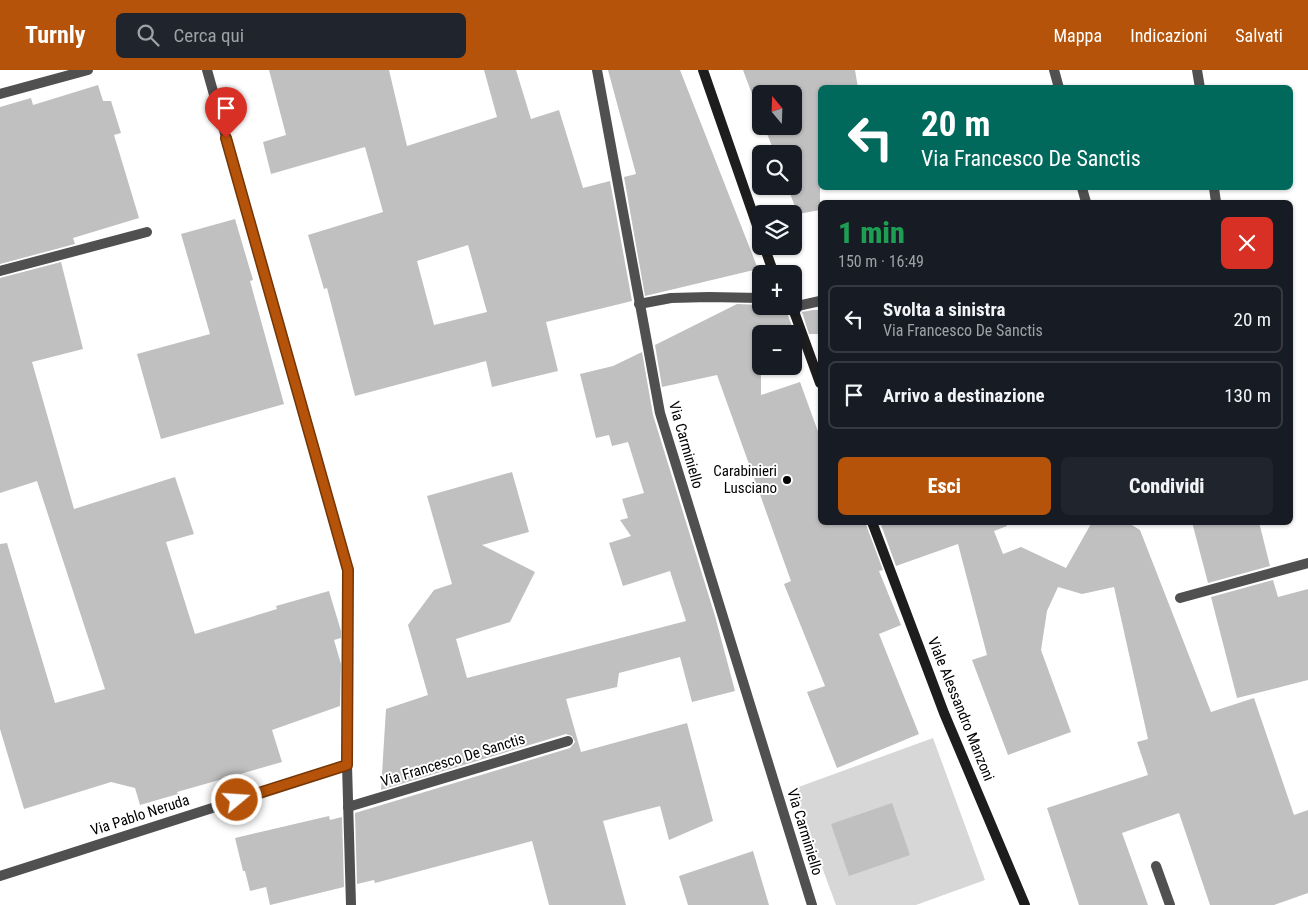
<!DOCTYPE html>
<html lang="it">
<head>
<meta charset="utf-8">
<style>
	:root { --surface:#171b24; --page:#20242c; --text:#f1f3f6; --muted:#9ea1a6; --line:#363941; --accent:#b45309 }
	body { margin:0; font-family:"Roboto Condensed",sans-serif; background:var(--page); color:var(--text); height:100vh; display:flex; flex-direction:column; font-size:19px; white-space:nowrap }
	* { box-sizing:border-box; margin:0 }
	p { font-size:16px; color:var(--muted) }
	.icon { flex:none; width:28px; height:28px; fill:none; stroke:currentColor; stroke-width:2; stroke-linecap:round; stroke-linejoin:round }
	.map { position:relative; flex:1; overflow:hidden }
	.panel { position:absolute; left:818px; top:130px; width:475px; height:325px; display:flex; flex-direction:column; background:var(--surface); border-radius:8px; box-shadow:0 1px 4px #0004 }
	.panel>* { flex:none }
	.banner { position:absolute; left:818px; top:15px; width:475px; height:105px; border-radius:8px; box-shadow:0 1px 4px #0004; background:#00695c; color:#fff; overflow:hidden }
	.needle { width:32px; rotate:341deg }
	.fabs { position:absolute; left:752px; top:15px; display:grid; gap:10px }
	.fabs a { display:grid; place-items:center; width:50px; height:50px; border-radius:8px; background:var(--surface); box-shadow:0 1px 4px #0004; font-size:25px }
	.pin { position:absolute; display:grid; place-items:center; width:42px; height:42px; color:#fff; margin:-51px -21px; border-radius:50% 50% 50% 0; rotate:-45deg; box-shadow:0 0 5px #0007 }
	.pin .icon { rotate:45deg }
	.me { position:absolute; width:55px; margin:-28px; rotate:72deg; stroke-linejoin:round; filter:drop-shadow(0 0 4px #0008) }
	.turn { display:flex; align-items:center; gap:18px; height:105px; padding:0 20px; font-size:22px }
	.turn .icon { width:65px; height:65px; stroke-width:2.5 }
	.turn b { display:block; font-size:35px; line-height:42px }
	.round { display:grid; place-items:center; flex:none; width:52px; height:52px; border-radius:8px; background:var(--page) }
	.overview { display:flex; align-items:center; justify-content:space-between; height:85px; padding:0 20px }
	h1 { font-size:30px; font-weight:800; line-height:38px; color:#1e9e55 }
	.action { display:flex; gap:10px; margin-top:auto; padding:10px 20px }
	.action a { flex:1; height:58px; border-radius:8px; background:var(--accent); color:#fff; font-size:20px; font-weight:800; line-height:58px; text-align:center }
	.action a+a { background:var(--page); color:var(--text) }
	ul { padding:0; list-style:none }
	li { display:flex; align-items:center; gap:15px; height:68px; margin:0 10px 8px; padding:0 10px; border:2px solid var(--line); border-radius:8px }
	li div { flex:1 }
	li b { display:block; font-size:19px }
	li em { font-style:normal }
	header { display:flex; align-items:center; gap:30px; box-sizing:border-box; height:70px; padding:0 25px; background:var(--accent); color:#fff }
	header strong { font-size:24px }
	nav { display:flex; gap:28px; margin-inline-start:auto; font-size:18px }
	.search { width:350px; height:45px; background:var(--page); display:flex; align-items:center; gap:12px; box-sizing:border-box; padding:0 18px; border-radius:8px; color:var(--muted); font-size:19px }
	.map>svg:first-child { display:block }
	.green { fill:#d7d7d7 }
	.building { fill:#c0c0c0; fill-rule:evenodd }
	.lines { fill:none; stroke-linecap:round; stroke-linejoin:round }
	.street { stroke:#505050; stroke-width:10 }
	.secondary { stroke:#1d1d1d; stroke-width:10 }
	.route-casing { stroke:#753606; stroke-width:12 }
	.route { stroke:#b45309; stroke-width:9 }
	.poi-dot { fill:#000; stroke:#fff; stroke-width:2 }
	.labels { text-anchor:middle; dominant-baseline:central; stroke-width:4; stroke-linejoin:round; paint-order:stroke }
	.street-label { font-size:15px; fill:#000; stroke:#fff }
	.poi-label { font-size:15px; fill:#000; stroke:#fff; text-anchor:end }
</style>
</head>
<body>
<header>
<strong>Turnly</strong>
<div class="search"><svg class="icon" aria-label="search" viewBox="0 0 24 24"><circle cx="10" cy="10" r="6"/><path d="M15 15l6 6"/></svg>Cerca qui</div>
<nav><a>Mappa</a><a>Indicazioni</a><a>Salvati</a></nav>
</header>
<div class="map">
<svg width="1308" height="835" viewBox="0 0 1308 835">
	<rect width="100%" height="100%" fill="#fff"/>
	<polygon class="green" points="933,668 985,810 916,835 836,835 793,719"/>
	<g class="building">
		<path d="M269,0H389L407,76L497,47L484,0H516L531,49L559,40L583,118L610,111L632,231L546,252L558,301L492,317L486,291L355,326L327,218L324,219L308,165L383,142L365,77L271,104L263,72L286,65ZM468,175L487,242L434,255L417,191Z"/>
		<polygon points="608,0 680,0 758,199 645,226 624,107 636,104"/>
		<polygon points="743,0 855,0 858,18 820,18 820,140 798,144 787,116 794,116 794,84 775,84 764,56 794,56 794,24 761,24 761,48"/>
		<polygon points="98,15 103,31 111,31 121,63 114,65 139,148 73,168 75,174 0,194 0,37 31,28 33,35"/>
		<polygon points="235,149 253,210 250,211 284,334 161,369 137,284 210,264 181,164"/>
		<polygon points="61,192 83,279 32,292 74,439 175,407 194,464 166,472 195,564 277,539 276,536 329,521 341,561 341,568 334,570 341,594 340,636 272,660 282,692 177,722 178,724 140,735 135,718 111,712 24,739 0,659 0,474 7,473 55,633 105,619 37,411 0,423 0,208"/>
		<polygon points="737,234 761,235 761,236 785,238 795,264 761,264 761,325 800,312 820,367 820,452 865,452 883,500 879,501 901,555 879,564 919,664 837,698 807,622 825,616 784,514 791,511 717,305 662,317 655,275"/>
		<polygon points="813,240 820,240 820,264 809,264 802,242"/>
		<polygon points="642,282 653,345 715,546 735,621 692,632 680,587 619,603 617,617 566,629 581,682 687,653 713,751 669,770 660,736 603,751 626,835 549,835 532,771 375,813 374,810 357,814 355,743 570,678 575,672 572,666 566,664 381,720 386,639 428,625 408,555 434,520 452,514 427,426 512,402 529,462 482,475 535,502 510,552 456,569 467,608 686,551 670,501 623,516 609,473 631,466 620,450 628,448 622,429 644,423 628,372 612,376 609,365 596,368 580,304 613,296"/>
		<polygon points="880,452 1006,452 1007,456 994,461 1003,484 1021,477 1066,498 1092,452 1127,452 1140,460 1211,642 1254,628 1294,745 1308,740 1308,823 1274,835 1210,835 1179,743 1122,763 1148,835 1079,835 1047,738 1148,705 1137,672 1148,669 1114,517 1082,524 1058,517 1047,541 1041,580 1071,662 1008,685 972,590 987,585 958,474 896,496"/>
		<polygon points="1192,452 1259,452 1270,496 1208,513"/>
		<polygon points="1273,510 1278,527 1308,519 1308,610 1237,628 1211,527"/>
		<polygon points="892,733 910,785 849,806 831,754"/>
		<polygon points="329,746 330,750 342,747 344,817 270,835 266,817 250,821 245,801 243,801 235,768"/>
		<polygon points="753,781 769,835 688,835 679,806"/>
	</g>
	<g class="lines">
		<g class="street">
			<polyline points="207,0 348,500 347,695 351,835"/>
			<polyline points="597,0 660,343 812,835"/>
			<polyline points="1054,0 1059,18"/>
			<polyline points="1197,0 1200,18"/>
			<polyline points="0,24 88,0"/>
			<polyline points="1082,118 1086,132"/>
			<polyline points="1214,118 1216,132"/>
			<polyline points="0,201 147,162"/>
			<polyline points="639,234 671,228 709,227 761,228"/>
			<polyline points="793,237 820,231"/>
			<polyline points="1180,528 1308,493"/>
			<polyline points="348,737 568,671"/>
			<polyline points="1156,796 1170,835"/>
			<polyline points="0,806 347,695"/>
		</g>
		<g class="secondary">
			<polyline points="703,0 761,167"/>
			<polyline points="764,176 774,204"/>
			<polyline points="792,236 820,313"/>
			<polyline points="872,452 944,643 1025,835"/>
		</g>
	</g>
	<g class="lines">
		<g class="route-casing">
			<polyline id="route" points="226,68 348,500 347,695 237,730"/>
		</g>
		<use href="#route" class="route"/>
	</g>
	<circle class="poi-dot" cx="787" cy="410" r="5"/>
	<g class="labels">
		<g class="street-label">
			<text transform="translate(686 375) rotate(74)">Via Carminiello</text>
			<text transform="translate(961 639) rotate(68)">Viale Alessandro Manzoni</text>
			<text transform="translate(453 690) rotate(-17)">Via Francesco De Sanctis</text>
			<text transform="translate(140 745) rotate(-18)">Via Pablo Neruda</text>
			<text transform="translate(805 762) rotate(73)">Via Carminiello</text>
		</g>
		<g class="poi-label">
			<text x="777" y="401">Carabinieri<tspan x="777" dy="17">Lusciano</tspan></text>
		</g>
	</g>
</svg>
<div class="fabs">
<a><svg class="needle" viewBox="-14 -14 28 28"><path d="M0-13l5 13h-10z" fill="#e53935"/><path d="M0 13l5-13h-10z" fill="#9ea1a6"/></svg></a>
<a><svg class="icon" aria-label="search" viewBox="0 0 24 24"><circle cx="10" cy="10" r="6"/><path d="M15 15l6 6"/></svg></a>
<a><svg class="icon" aria-label="layers" viewBox="0 0 24 24"><path d="M12 4l9 5-9 5-9-5zM3 14l9 5 9-5"/></svg></a>
<a>+</a>
<a>−</a>
</div>
<div class="pin" style="left:226px;top:68px;background:#d93025"><svg class="icon" aria-label="arrive" viewBox="0 0 24 24"><path d="M6 21V4h12l-3 4 3 4H6"/></svg></div>
<svg class="me" style="left:237px;top:730px" viewBox="-20 -20 40 40"><circle r="17" fill="#b45309" stroke="#fff" stroke-width="3"/><path d="M0-11L8 9 0 5-8 9z" fill="#fff"/></svg>
<div class="banner">
<div class="turn"><svg class="icon" aria-label="left" viewBox="0 0 24 24"><path d="M17 20v-9H6M10 6l-5 5 5 5"/></svg><div><b>20 m</b>Via Francesco De Sanctis</div></div>
</div>
<section class="panel">
<div class="overview"><div><h1>1 min</h1><p>150 m · 16:49</p></div><a class="round" style="background:#d93025;color:#fff"><svg class="icon" aria-label="close" viewBox="0 0 24 24"><path d="M6 6l12 12M18 6L6 18"/></svg></a></div>
<ul>
<li><svg class="icon" aria-label="left" viewBox="0 0 24 24"><path d="M17 20v-9H6M10 6l-5 5 5 5"/></svg><div><b>Svolta a sinistra</b><p>Via Francesco De Sanctis</p></div><em>20 m</em></li>
<li><svg class="icon" aria-label="arrive" viewBox="0 0 24 24"><path d="M6 21V4h12l-3 4 3 4H6"/></svg><div><b>Arrivo a destinazione</b></div><em>130 m</em></li>
</ul>
<div class="action"><a>Esci</a><a>Condividi</a></div>
</section>
</div>
</body>
</html>
